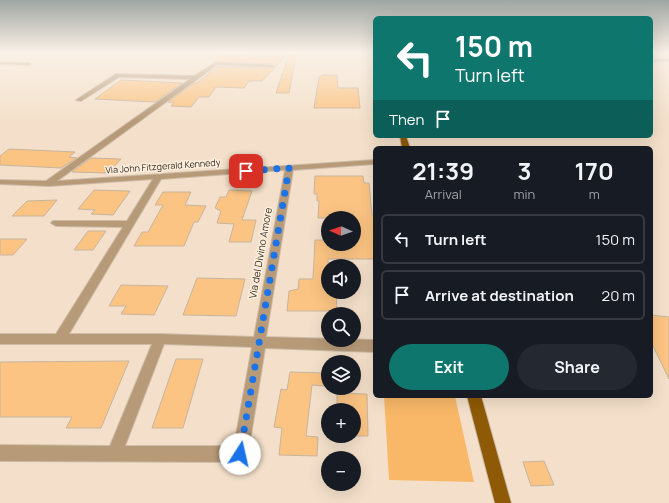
<!DOCTYPE html>
<html lang="en">
<head>
<meta charset="utf-8">
<style>
	:root { --surface:#171b24; --page:#242831; --text:#f1f3f6; --muted:#9ea1a6; --line:#363941; --accent:#0f766e }
	body { margin:0; font-family:Manrope,sans-serif; background:var(--page); color:var(--text); height:100vh; display:flex; flex-direction:column; font-size:15px; white-space:nowrap }
	* { box-sizing:border-box; margin:0 }
	p { font-size:13px; color:var(--muted) }
	.icon { flex:none; width:22px; height:22px; fill:none; stroke:currentColor; stroke-width:2; stroke-linecap:round; stroke-linejoin:round }
	.map { position:relative; flex:1; overflow:hidden }
	.details { position:absolute; left:373px; top:146px; width:280px; height:252px; display:flex; flex-direction:column; background:var(--surface); border-radius:6px; box-shadow:0 4px 16px #0002 }
	.details>* { flex:none }
	.hud { position:absolute; left:373px; top:16px; width:280px; height:122px; border-radius:6px; box-shadow:0 4px 16px #0002; background:#0f766e; color:#fff; overflow:hidden }
	.needle { width:26px; rotate:272deg }
	.tools { position:absolute; left:321px; top:211px; display:grid; gap:8px }
	.tools a { display:grid; place-items:center; width:40px; height:40px; border-radius:50%; background:var(--surface); box-shadow:0 4px 16px #0002; font-size:20px }
	.pin { position:absolute; display:grid; place-items:center; width:34px; height:34px; color:#fff; margin:-17px; border-radius:8px; box-shadow:0 2px 6px #0006 }
	.me { position:absolute; width:44px; margin:-22px; rotate:10deg; stroke-linejoin:round; filter:drop-shadow(0 0 3px #0008) }
	.turn { display:flex; align-items:center; gap:14px; height:84px; padding:0 16px; font-size:18px }
	.turn .icon { width:52px; height:52px; stroke-width:2.5 }
	.turn b { display:block; font-size:28px; line-height:34px }
	.then { display:flex; align-items:center; height:38px; padding:0 16px; background:#0003; gap:8px; font-size:15px }
	.eta { display:flex; justify-content:space-evenly; align-items:center; height:68px; text-align:center }
	.eta b { font-size:24px; font-weight:700; line-height:28px }
	.button { display:flex; gap:8px; margin-top:auto; padding:8px 16px }
	.button a { flex:1; height:46px; border-radius:24px; background:var(--accent); color:#fff; font-size:16px; font-weight:700; line-height:46px; text-align:center }
	.button a+a { background:var(--page); color:var(--text) }
	ul { padding:0; list-style:none }
	li { display:flex; align-items:center; gap:12px; height:50px; margin:0 8px 6px; padding:0 8px; border:2px solid var(--line); border-radius:6px }
	li div { flex:1 }
	li b { display:block; font-size:15px }
	li em { font-style:normal }
	.map>svg:first-child { display:block }
	.green { fill:#f9b868 }
	.building { fill:#fbc483; stroke:#c7b49f }
	.lines { fill:none; stroke-linecap:round; stroke-linejoin:round }
	.minor-casing { stroke:#cdbca8; stroke-width:2 }
	.major-casing { stroke:#cdbca8; stroke-width:2 }
	.minor { fill:#b79a78; fill-rule:evenodd }
	.major { fill:#8e5a05; fill-rule:evenodd }
	.route { stroke:#1a73e8; stroke-width:7; stroke-dasharray:0 12.6 }
	.labels { text-anchor:middle; dominant-baseline:central; stroke-width:3; stroke-linejoin:round; paint-order:stroke }
	.far-street-label { font-size:9px; fill:#322b22; stroke:#feeedc }
	.street-label { font-size:10px; fill:#322b22; stroke:#feeedc }
</style>
</head>
<body>
<div class="map">
<svg width="669" height="503" viewBox="0 0 669 503">
	<rect width="100%" height="100%" fill="#f4e0ca"/>
	<polygon class="green" points="384,396 455,396 474,482 389,480"/>
	<g class="building">
		<polygon points="289,54 296,56 289,93 276,93"/>
		<polygon points="219,55 285,57 262,81 249,81 244,88 216,87 209,97 199,97 191,107 171,106 174,103 168,102 194,83 197,83 217,67 272,68 275,67 272,64 214,62"/>
		<polygon points="323,75 337,75 338,88 358,88 360,108 314,108 319,77"/>
		<polygon points="121,80 182,83 155,102 95,99"/>
		<polygon points="9,149 75,152 69,157 77,158 61,168 0,165 0,156"/>
		<polygon points="91,158 121,159 108,173 72,172"/>
		<polygon points="315,176 363,176 364,183 369,183 372,215 375,215 375,259 328,259 328,292 336,292 337,311 287,311 289,291 298,289 299,279 313,279 315,240 328,240 328,244 354,244 354,218 318,218 319,201 317,201 317,194 314,194"/>
		<polygon points="94,190 130,191 113,215 91,214 95,210 78,209"/>
		<polygon points="229,190 252,191 242,220 256,220 251,242 229,242 234,224 217,223 221,211 215,208 220,197 226,197"/>
		<polygon points="163,192 191,192 185,205 206,206 198,222 194,222 184,246 134,246 142,232 148,232 163,205 155,205"/>
		<polygon points="57,200 44,216 12,216 27,201"/>
		<polygon points="88,231 106,231 93,250 74,250"/>
		<polygon points="0,239 27,239 13,255 0,255"/>
		<polygon points="197,278 245,279 236,316 183,315"/>
		<polygon points="121,285 168,286 154,315 121,314 126,306 109,306"/>
		<polygon points="651,315 669,317 669,379 651,342"/>
		<polygon points="176,359 203,359 183,428 152,428"/>
		<polygon points="129,361 101,428 66,428 72,417 0,417 0,362"/>
		<polygon points="290,372 324,373 324,386 312,385 306,436 318,437 317,456 279,455 282,428 274,427 281,389 287,390"/>
		<polygon points="337,393 367,394 368,436 354,436 354,410 337,410"/>
		<polygon points="544,461 554,485 531,486 523,462"/>
	</g>
	<g class="lines">
		<g class="minor-casing">
			<g id="minor">
				<polygon points="669,59 669,61 651,62 651,60"/>
				<polygon points="0,62 29,63 31,64 29,65 0,64"/>
				<path d="M216,62L272,65L274,66L272,67L217,65L57,181L375,160V164L293,170L266,337L375,340V352L265,348L248,454L245,459L240,462L0,461V445L110,446L152,344H0V334H56L123,227L56,226L51,223L53,221H127L153,179L49,186L0,184V180L46,181L190,79L119,77L81,101L76,100L116,74L194,76ZM285,170L254,337L160,334H69L161,179ZM164,344L252,347L234,446H125Z"/>
			</g>
		</g>
		<g class="major-casing">
			<g id="major">
				<polygon points="400,136 406,136 410,148 402,148"/>
				<polygon points="467,396 481,396 511,503 495,503"/>
			</g>
		</g>
		<use href="#minor" class="minor"/>
		<use href="#major" class="major"/>
	</g>
	<linearGradient id="sky" x2="0" y2="1"><stop stop-color="#9fa6a2"/><stop offset="0.43" stop-color="#faf1e7"/><stop offset="1" stop-color="#faf1e7" stop-opacity="0"/></linearGradient>
	<rect width="669" height="122" fill="url(#sky)"/>
	<g class="lines">
		<polyline class="route" points="240,454 289,168 246,171"/>
	</g>
	<g class="labels">
		<g class="far-street-label">
			<text transform="translate(163 166) rotate(-4)">Via John Fitzgerald Kennedy</text>
		</g>
		<g class="street-label">
			<text transform="translate(260 253) rotate(-80)">Via del Divino Amore</text>
		</g>
	</g>
</svg>
<div class="tools">
<a><svg class="needle" viewBox="-14 -14 28 28"><path d="M0-13l5 13h-10z" fill="#e53935"/><path d="M0 13l5-13h-10z" fill="#9ea1a6"/></svg></a>
<a><svg class="icon" aria-label="sound" viewBox="0 0 24 24"><path d="M4 9h4l5-4v14l-5-4H4zM17 9q2 3 0 6"/></svg></a>
<a><svg class="icon" aria-label="search" viewBox="0 0 24 24"><circle cx="10" cy="10" r="6"/><path d="M15 15l6 6"/></svg></a>
<a><svg class="icon" aria-label="layers" viewBox="0 0 24 24"><path d="M12 4l9 5-9 5-9-5zM3 14l9 5 9-5"/></svg></a>
<a>+</a>
<a>−</a>
</div>
<div class="pin" style="left:246px;top:171px;background:#d93025"><svg class="icon" aria-label="arrive" viewBox="0 0 24 24"><path d="M6 21V4h12l-3 4 3 4H6"/></svg></div>
<svg class="me" style="left:240px;top:454px" viewBox="-20 -20 40 40"><circle r="19" fill="#fff"/><path d="M0-13L10 11 0 6-10 11z" fill="#1a73e8"/></svg>
<div class="hud">
<div class="turn"><svg class="icon" aria-label="left" viewBox="0 0 24 24"><path d="M17 20v-9H6M10 6l-5 5 5 5"/></svg><div><b>150 m</b>Turn left</div></div>
<div class="then">Then<svg class="icon" aria-label="arrive" viewBox="0 0 24 24"><path d="M6 21V4h12l-3 4 3 4H6"/></svg></div>
</div>
<section class="details">
<div class="eta">
<div><b>21:39</b><p>Arrival</p></div>
<div><b>3</b><p>min</p></div>
<div><b>170</b><p>m</p></div>
</div>
<ul>
<li><svg class="icon" aria-label="left" viewBox="0 0 24 24"><path d="M17 20v-9H6M10 6l-5 5 5 5"/></svg><div><b>Turn left</b></div><em>150 m</em></li>
<li><svg class="icon" aria-label="arrive" viewBox="0 0 24 24"><path d="M6 21V4h12l-3 4 3 4H6"/></svg><div><b>Arrive at destination</b></div><em>20 m</em></li>
</ul>
<div class="button"><a>Exit</a><a>Share</a></div>
</section>
</div>
</body>
</html>
